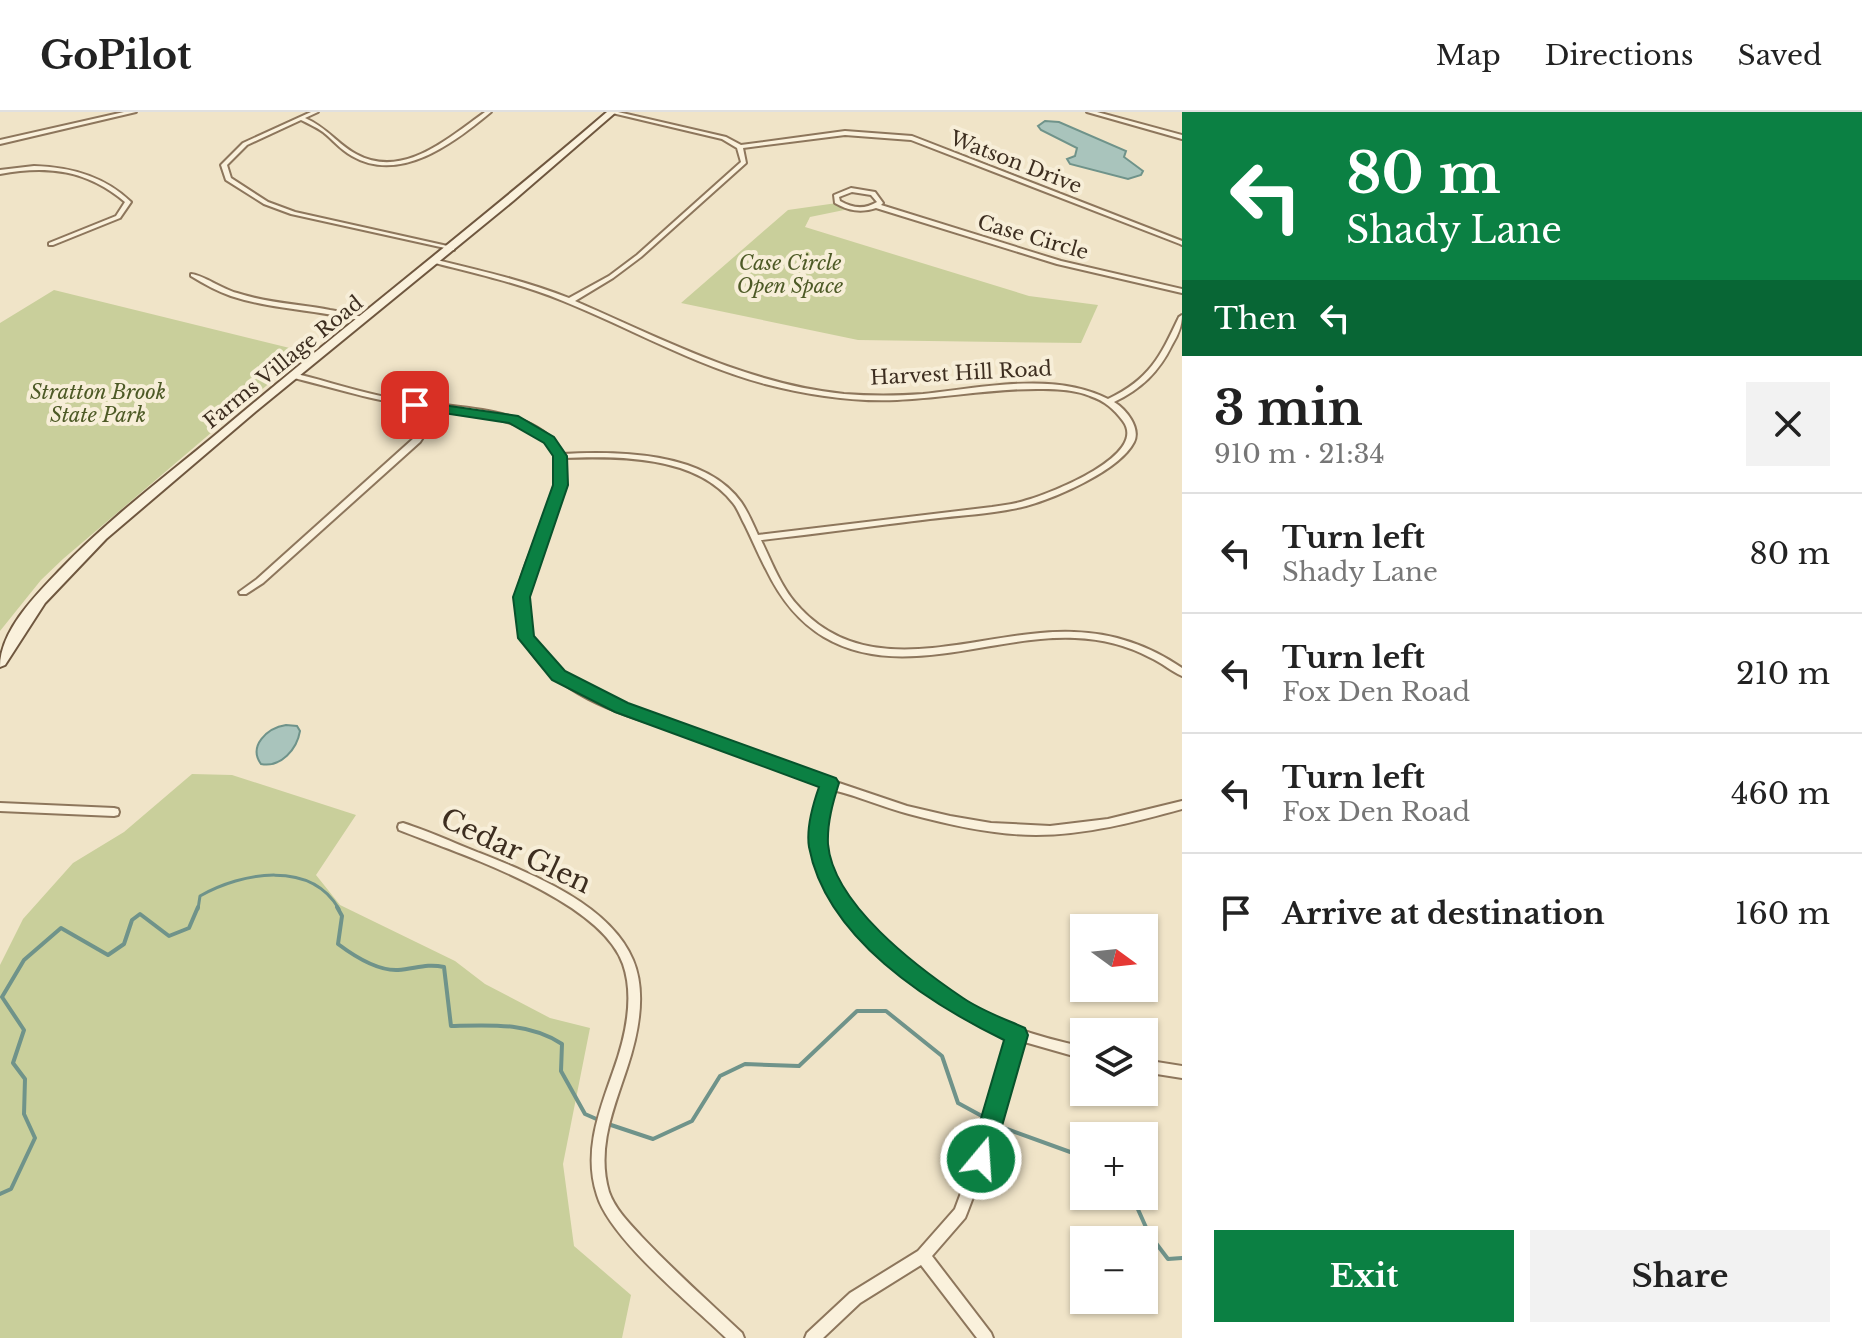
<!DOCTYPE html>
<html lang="en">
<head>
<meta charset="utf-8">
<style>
	:root { --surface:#fff; --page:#f2f2f2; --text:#222; --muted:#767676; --line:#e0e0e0; --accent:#0b8043 }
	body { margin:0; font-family:"Libre Baskerville",serif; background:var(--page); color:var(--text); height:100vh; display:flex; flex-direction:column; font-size:30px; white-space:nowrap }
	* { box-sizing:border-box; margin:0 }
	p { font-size:26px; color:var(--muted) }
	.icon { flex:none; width:44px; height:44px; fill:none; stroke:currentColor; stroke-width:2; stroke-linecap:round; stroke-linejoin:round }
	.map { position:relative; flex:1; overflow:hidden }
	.side { display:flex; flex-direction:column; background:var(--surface); width:680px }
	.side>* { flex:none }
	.top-card { background:#0b8043; color:#fff; overflow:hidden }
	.needle { width:52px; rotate:105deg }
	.tools { position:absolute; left:1070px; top:802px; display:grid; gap:16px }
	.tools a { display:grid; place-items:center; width:88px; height:88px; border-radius:0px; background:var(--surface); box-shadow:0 2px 6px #0004; font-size:40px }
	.pin { position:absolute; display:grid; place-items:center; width:68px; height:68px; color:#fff; margin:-34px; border-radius:16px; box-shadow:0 4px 12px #0006 }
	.me { position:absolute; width:88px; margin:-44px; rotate:18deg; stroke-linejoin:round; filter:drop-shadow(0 0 6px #0008) }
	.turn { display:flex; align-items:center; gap:28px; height:168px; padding:0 32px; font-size:36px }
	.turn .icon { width:104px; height:104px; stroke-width:2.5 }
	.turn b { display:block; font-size:56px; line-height:68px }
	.then { display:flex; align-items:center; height:76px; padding:0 32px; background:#0003; gap:16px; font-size:30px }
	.round { display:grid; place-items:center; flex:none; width:84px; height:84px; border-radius:0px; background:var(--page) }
	.summary { display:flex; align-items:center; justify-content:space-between; height:136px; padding:0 32px }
	h1 { font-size:48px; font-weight:700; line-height:60px }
	.button { display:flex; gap:16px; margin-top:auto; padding:16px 32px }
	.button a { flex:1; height:92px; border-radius:0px; background:var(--accent); color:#fff; font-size:32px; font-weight:700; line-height:92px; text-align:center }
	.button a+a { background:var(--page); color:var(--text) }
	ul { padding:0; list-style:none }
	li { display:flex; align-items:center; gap:24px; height:120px; padding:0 32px; border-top:2px solid var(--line) }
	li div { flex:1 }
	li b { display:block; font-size:30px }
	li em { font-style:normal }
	header { display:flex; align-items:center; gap:48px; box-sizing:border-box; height:112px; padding:0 40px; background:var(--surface); border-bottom:2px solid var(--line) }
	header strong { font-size:38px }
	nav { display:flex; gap:44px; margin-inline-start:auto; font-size:28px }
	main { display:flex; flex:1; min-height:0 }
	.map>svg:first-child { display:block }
	.green { fill:#c9cf9b }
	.water { fill:#a9c4bc; stroke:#6f938a; stroke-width:2 }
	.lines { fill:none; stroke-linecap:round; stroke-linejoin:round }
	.stream-far1 { stroke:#6f938a; stroke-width:3 }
	.stream { stroke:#6f938a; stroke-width:4 }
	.minor-casing { stroke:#8d765c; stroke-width:4 }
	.tertiary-casing { stroke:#8d765c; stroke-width:4 }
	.secondary-casing { stroke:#6f573f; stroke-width:4 }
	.minor { fill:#faf1dc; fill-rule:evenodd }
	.tertiary { fill:#faf1dc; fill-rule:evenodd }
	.secondary { fill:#faf1dc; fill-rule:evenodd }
	.route { fill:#0b8043; stroke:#07532c; stroke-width:2 }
	.labels { text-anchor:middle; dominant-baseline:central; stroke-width:8; stroke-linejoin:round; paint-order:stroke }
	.far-street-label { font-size:20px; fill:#3d2e20; stroke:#f7eed8 }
	.far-park-label { font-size:20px; font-style:italic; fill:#4d5a26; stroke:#f7eed8 }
	.near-street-label { font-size:28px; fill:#3d2e20; stroke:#f7eed8 }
</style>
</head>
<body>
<header>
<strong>GoPilot</strong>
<nav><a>Map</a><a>Directions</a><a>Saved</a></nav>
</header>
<main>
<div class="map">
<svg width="1182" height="1226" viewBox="0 0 1182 1226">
	<rect width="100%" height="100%" fill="#f0e4c8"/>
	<g class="green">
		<polygon points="837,91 849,97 810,105 805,115 1029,184 1098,193 1081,231 858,228 681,191 788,98"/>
		<polygon points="54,178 306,240 63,447 41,468 0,519 0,211"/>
		<polygon points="192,662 232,663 356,703 316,763 340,793 455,849 485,872 550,906 590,916 563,1052 574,1134 631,1183 622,1226 0,1226 0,853 23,807 73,751 124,720"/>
	</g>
	<g class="water">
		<polygon points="1045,9 1059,10 1126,39 1124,45 1143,59 1141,63 1128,67 1070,52 1067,47 1075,44 1077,36 1041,18 1038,14"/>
		<path d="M286,613L297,614L300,619C297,637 281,656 261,652C248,634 267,616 286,613Z"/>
	</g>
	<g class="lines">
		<path class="stream-far1" d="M198,797L200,784C242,760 311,748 339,797"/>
		<g class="stream">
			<path d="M337,795L342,804L338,832C354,844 378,859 398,858C415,857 426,851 444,855L451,914C490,913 528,910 562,932L561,959L585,1002L601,1009"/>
			<polyline points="608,1012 653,1027 692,1009 720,964 745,952 799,954 857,899 886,899 942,944 958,991 980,1003"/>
			<polyline points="1004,1016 1084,1045"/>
			<polyline points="0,1082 11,1077 35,1026 24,1002 25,967 13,951 24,918 2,885 24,848 61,816 108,843 124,832 132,808 140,802 169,824 189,816 198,795"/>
			<polyline points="1132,1084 1149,1122 1168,1147 1182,1146"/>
		</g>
		<g class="minor-casing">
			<g id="minor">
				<path d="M311,0H318L305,6C328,16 337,32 356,42C403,68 448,26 485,0H491C454,31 400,72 352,44C341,38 333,28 323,20C316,15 309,12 301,8L247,33L227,53L231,66L268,90L295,100L452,135L454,136V138L291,102L264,92L226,68L221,53L243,31Z"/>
				<path d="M608,0H618L726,25L741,33L845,19L912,24L1182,129V133L1180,132L911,28L845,23L743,36L746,51L641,145L613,166L575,189C662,227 747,272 844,282C870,284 896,284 923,282C981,276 1054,259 1108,287C1150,267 1160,245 1179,205L1182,203C1182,214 1178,223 1172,233C1159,260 1141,277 1114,290C1126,297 1141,316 1134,330C1120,358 1056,386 1026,394C995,402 962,403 930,407C873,414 817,422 761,428C772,451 782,478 800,496C874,575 984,516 1074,520C1113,521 1150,534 1182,556V564C1171,559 1162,551 1151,546C1127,533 1101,527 1075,526C994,522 900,570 824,525C797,509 779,484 766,457C758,442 752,427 745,413C741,406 738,397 733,391C696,343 617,344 563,346L565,362L562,382L530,468L527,486V504L530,522L538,537L558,558L578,572L595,582L632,598L707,622L827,667L907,694L950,704L991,711L1050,714L1108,707L1182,689V697C1135,710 1086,723 1036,723C994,723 950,713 909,702C883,695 858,684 833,678C827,695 821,714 824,732C833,803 929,878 991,906C1021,920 1052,928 1084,935V947L1021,929L995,1027L967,1101L965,1106L932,1144L991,1221L993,1226H977L921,1153L860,1191L823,1226H805L807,1221L850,1181L918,1139L955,1097L981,1027L1010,925C938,898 818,813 813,728C811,710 817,691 824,674C782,659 741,642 699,627C639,606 564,592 527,534C469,443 679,321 441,298L420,330L263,471L246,482H240L239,480L257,467L414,326L434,297C385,292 338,277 290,265V261H293C327,269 361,281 396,287C441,296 516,292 551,326C555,330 558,337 561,342C617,339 705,339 741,390C748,400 753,412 758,423L992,395C1004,393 1016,392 1027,388C1051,381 1149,343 1123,309C1114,297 1105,289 1090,284C1076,278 1058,277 1043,277C994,276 946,286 897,288C853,290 808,283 765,272C694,253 630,216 563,189C522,172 478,162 435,151L434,150L437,148C482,159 526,169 569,186L609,164L637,143L741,50L737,36L722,27Z"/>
				<path d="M34,54C71,55 104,64 131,90L120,106L53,133H49V131L116,104L125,90C87,58 48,53 0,62V58Z"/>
				<path d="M851,76L875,80L883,91L881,93L1061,149L1182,177V181L1057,152L876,96C861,101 849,99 835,91L834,83ZM852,80L871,83L877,90C864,98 852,96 840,89L839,85Z"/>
				<path d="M191,162C203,163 222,177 237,181C267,191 299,192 330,198C342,200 356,202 366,207L363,209C320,198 274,198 231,184C217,179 204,172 191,164Z"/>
				<polygon points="0,691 114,696 118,697 119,700 118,703 114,704 0,699"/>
				<path d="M403,711C428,719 452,730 477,740C530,761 610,792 633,848C647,881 638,923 627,956C614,996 596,1036 609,1080C615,1097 629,1111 641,1124C673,1158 708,1189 742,1221L744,1226H726C692,1193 610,1127 597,1083C583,1040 599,1000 613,960C625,927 635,886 623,852C600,787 460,742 399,718L398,715L399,712Z"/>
				<polygon points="1144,948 1182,954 1182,966 1144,960"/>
			</g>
		</g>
		<g class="tertiary-casing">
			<g id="tertiary">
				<polygon points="124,0 136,0 0,32 0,28"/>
				<polygon points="1087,0 1097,0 1182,23 1182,27"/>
			</g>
		</g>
		<g class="secondary-casing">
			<path id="secondary" d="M607,0H616L513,89L255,300L106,427L45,491L5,553L0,555C0,519 35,484 59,459C107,408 165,365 219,320C347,212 480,109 607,0Z"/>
		</g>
		<use href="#minor" class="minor"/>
		<use href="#tertiary" class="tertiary"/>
		<use href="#secondary" class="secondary"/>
	</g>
	<path class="route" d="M415,289L518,304L554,325L567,344L568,373L530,485L534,524L565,559L628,591L836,666L839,671C833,690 827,711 828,732C833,792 917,855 963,886C982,899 1005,907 1025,916L1028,923L990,1056L981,1059L973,1056L969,1047L1004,928C928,891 826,826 809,735C806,716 813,692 819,675L615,600L552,568L518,526L513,485L553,373V344L544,331L509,311L410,296V290Z"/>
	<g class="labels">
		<g class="far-street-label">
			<text transform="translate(1016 50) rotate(21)">Watson Drive</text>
			<text transform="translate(1033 125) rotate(16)">Case Circle</text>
			<text transform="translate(283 250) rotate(-39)">Farms Village Road</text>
			<text transform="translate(961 261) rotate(-3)">Harvest Hill Road</text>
		</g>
		<g class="far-park-label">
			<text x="790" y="151">Case Circle<tspan x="790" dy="23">Open Space</tspan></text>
			<text x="98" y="280">Stratton Brook<tspan x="98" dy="23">State Park</tspan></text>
		</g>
		<g class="near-street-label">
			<text transform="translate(516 739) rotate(25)">Cedar Glen</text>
		</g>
	</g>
</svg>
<div class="tools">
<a><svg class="needle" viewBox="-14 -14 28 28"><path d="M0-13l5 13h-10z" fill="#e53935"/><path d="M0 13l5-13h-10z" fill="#767676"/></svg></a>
<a><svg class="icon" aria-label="layers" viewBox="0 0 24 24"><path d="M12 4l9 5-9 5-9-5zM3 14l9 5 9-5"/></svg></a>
<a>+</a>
<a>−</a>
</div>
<div class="pin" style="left:415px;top:293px;background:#d93025"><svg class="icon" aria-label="arrive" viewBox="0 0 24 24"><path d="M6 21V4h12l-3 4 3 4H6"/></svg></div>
<svg class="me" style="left:981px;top:1047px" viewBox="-20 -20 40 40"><circle r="17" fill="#0b8043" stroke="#fff" stroke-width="3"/><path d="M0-11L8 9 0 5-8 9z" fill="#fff"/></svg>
</div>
<section class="side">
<div class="top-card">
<div class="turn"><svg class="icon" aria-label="left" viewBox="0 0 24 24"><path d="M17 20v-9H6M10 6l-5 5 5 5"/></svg><div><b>80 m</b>Shady Lane</div></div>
<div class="then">Then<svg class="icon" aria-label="left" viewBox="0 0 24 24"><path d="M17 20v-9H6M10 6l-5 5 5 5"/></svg></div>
</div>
<div class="summary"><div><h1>3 min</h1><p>910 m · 21:34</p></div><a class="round"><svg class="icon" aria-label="close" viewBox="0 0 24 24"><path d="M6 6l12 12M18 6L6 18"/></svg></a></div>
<ul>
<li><svg class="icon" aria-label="left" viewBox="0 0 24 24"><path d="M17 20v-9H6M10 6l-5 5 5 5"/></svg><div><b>Turn left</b><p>Shady Lane</p></div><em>80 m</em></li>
<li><svg class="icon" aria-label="left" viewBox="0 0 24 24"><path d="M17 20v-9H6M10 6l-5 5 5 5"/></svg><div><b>Turn left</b><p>Fox Den Road</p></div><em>210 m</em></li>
<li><svg class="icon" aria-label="left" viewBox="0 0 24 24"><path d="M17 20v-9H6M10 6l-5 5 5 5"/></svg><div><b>Turn left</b><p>Fox Den Road</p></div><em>460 m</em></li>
<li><svg class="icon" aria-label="arrive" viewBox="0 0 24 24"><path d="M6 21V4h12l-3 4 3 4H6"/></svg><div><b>Arrive at destination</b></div><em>160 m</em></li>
</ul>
<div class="button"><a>Exit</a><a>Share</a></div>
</section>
</main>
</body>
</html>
